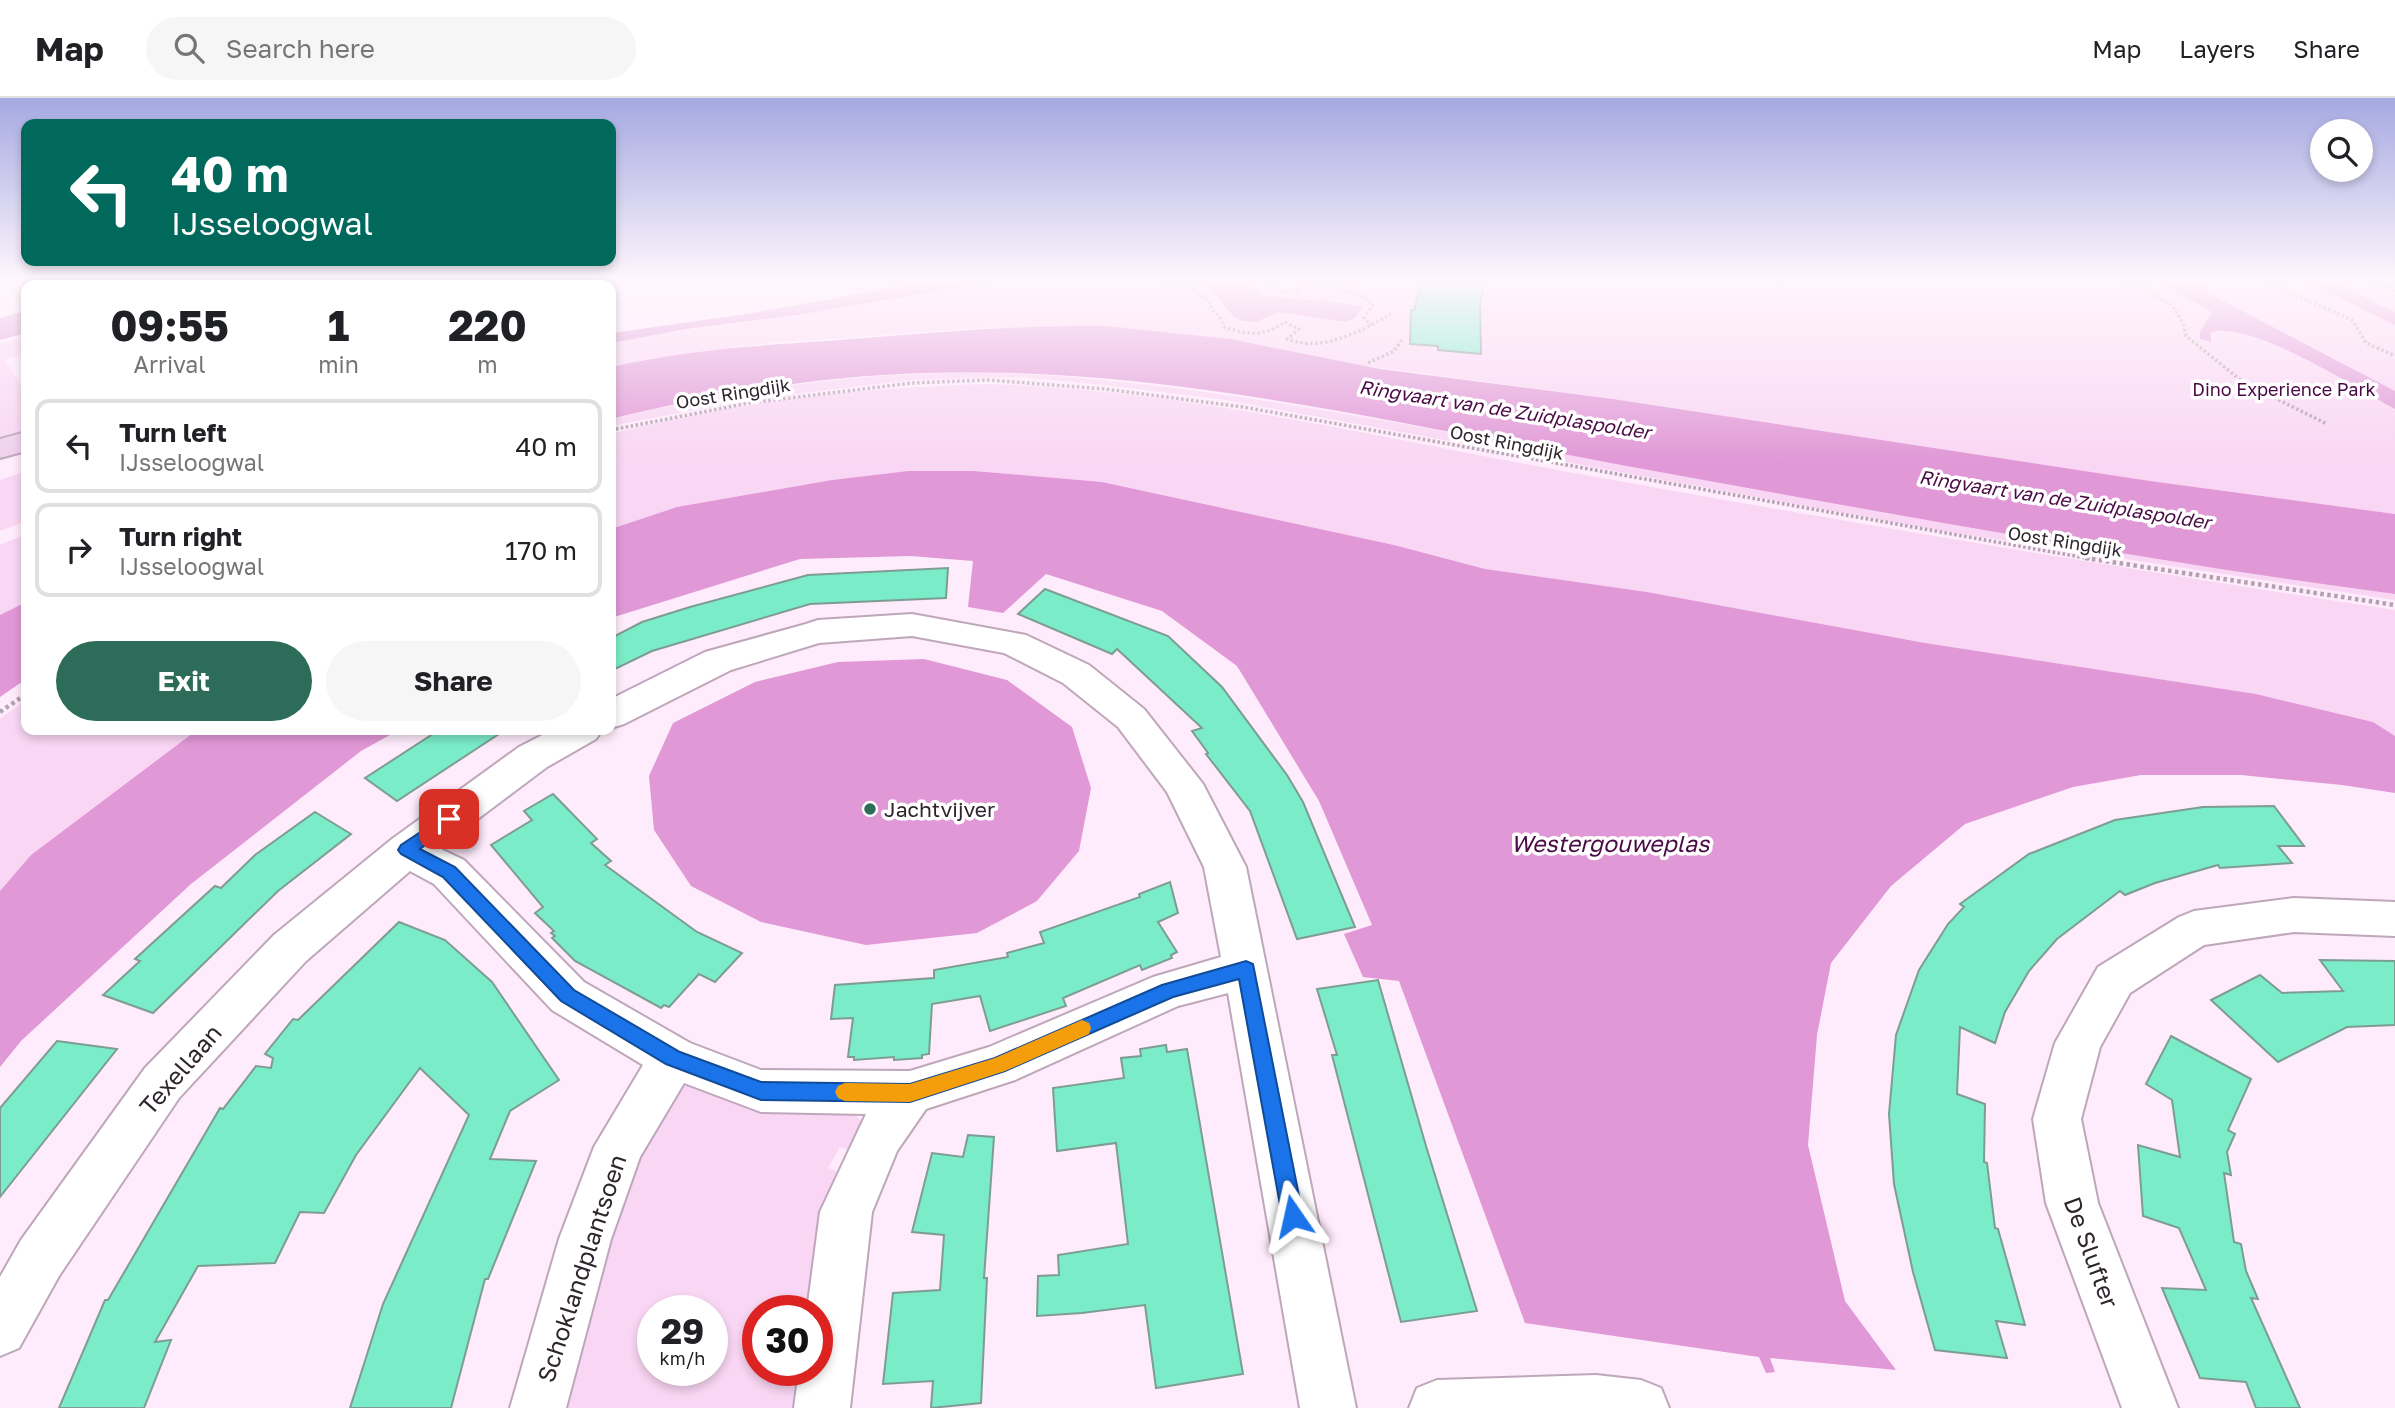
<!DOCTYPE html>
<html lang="en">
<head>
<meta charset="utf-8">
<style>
	:root { --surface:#fff; --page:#f6f6f6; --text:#202124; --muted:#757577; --line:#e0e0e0; --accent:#2d6c59 }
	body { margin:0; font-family:"Golos Text",sans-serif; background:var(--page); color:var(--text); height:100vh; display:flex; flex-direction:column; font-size:26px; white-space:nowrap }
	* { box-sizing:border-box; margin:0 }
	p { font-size:23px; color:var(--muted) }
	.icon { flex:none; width:38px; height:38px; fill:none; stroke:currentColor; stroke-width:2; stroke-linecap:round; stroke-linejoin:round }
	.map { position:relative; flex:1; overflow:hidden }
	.sheet { position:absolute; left:21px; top:182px; width:595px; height:455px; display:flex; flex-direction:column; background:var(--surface); border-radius:14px; box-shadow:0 4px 10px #0003 }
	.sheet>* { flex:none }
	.top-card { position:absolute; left:21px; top:21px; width:595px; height:147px; border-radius:14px; box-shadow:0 4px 10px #0003; background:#00695c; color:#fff; overflow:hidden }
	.fabs { position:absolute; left:2310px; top:21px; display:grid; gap:14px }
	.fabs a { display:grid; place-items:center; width:63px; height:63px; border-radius:50%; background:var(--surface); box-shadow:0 4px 10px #0003; font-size:35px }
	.speed { position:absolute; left:637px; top:1197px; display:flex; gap:14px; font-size:35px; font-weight:700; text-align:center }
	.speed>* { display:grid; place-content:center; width:91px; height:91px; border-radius:50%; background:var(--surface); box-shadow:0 4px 10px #0003; line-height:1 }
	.speed small { font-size:18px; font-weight:400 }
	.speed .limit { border:10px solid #d22; background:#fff; color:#111 }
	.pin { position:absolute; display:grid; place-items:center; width:60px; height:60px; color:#fff; margin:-30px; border-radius:14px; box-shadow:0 4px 10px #0006 }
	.me { position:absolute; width:77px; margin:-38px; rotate:349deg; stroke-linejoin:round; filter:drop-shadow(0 0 5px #0008) }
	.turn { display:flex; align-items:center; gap:24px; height:147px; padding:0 35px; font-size:32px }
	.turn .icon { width:91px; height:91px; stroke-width:2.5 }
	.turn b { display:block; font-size:49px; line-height:60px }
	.eta { display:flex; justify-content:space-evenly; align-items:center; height:119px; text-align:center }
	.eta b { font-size:42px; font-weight:700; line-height:49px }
	.cta { display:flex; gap:14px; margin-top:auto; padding:14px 35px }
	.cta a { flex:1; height:80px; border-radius:42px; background:var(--accent); color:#fff; font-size:28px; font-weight:700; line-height:80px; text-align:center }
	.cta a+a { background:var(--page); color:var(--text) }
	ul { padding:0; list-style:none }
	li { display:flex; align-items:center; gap:21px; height:94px; margin:0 14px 10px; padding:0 21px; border:4px solid var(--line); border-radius:14px }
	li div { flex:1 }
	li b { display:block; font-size:26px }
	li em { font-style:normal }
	header { display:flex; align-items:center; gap:42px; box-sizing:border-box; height:98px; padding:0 35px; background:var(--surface); border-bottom:2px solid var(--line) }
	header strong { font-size:33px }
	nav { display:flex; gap:38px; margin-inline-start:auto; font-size:24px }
	.search { width:490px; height:63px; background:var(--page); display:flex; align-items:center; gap:18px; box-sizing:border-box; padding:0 24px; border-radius:38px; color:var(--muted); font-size:26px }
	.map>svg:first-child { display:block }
	.green { fill:#f9d6f3; fill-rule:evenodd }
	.water { fill:#e098d6 }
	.building { fill:#7aecc8; stroke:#7e9d92; stroke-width:2 }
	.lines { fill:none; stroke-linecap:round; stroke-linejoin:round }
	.minor-casing { stroke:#bea7ba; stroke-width:4 }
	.tertiary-casing { stroke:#bea7ba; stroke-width:4 }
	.secondary-casing { stroke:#bea7ba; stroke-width:4 }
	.path-far1 { stroke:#b2a2af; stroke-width:3.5; stroke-dasharray:2.5 2.5; stroke-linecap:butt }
	.path { stroke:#b2a2af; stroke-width:4.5; stroke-dasharray:3.5 3.5; stroke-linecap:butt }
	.minor { fill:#fff; fill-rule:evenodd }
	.tertiary { fill:#fff; fill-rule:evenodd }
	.secondary { fill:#efd0ec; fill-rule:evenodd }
	.route { fill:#1a73e8; stroke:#114b97; stroke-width:2 }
	.slow { fill:#f59e0b }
	.poi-dot { fill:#2d6c59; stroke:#fff; stroke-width:2.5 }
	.labels { text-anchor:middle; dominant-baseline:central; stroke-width:7; stroke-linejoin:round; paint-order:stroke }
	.far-park-label { font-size:18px; fill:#490844; stroke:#fff }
	.far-street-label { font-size:18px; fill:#2e252d; stroke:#fff }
	.far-water-label { font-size:19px; font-style:italic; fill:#4b0b46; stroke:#fff }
	.poi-label { font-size:21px; fill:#2e252d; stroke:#fff; text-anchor:start }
	.water-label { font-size:23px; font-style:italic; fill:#4b0b46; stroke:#fff }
	.near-street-label { font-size:24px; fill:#2e252d; stroke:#fff }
</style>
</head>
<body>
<header>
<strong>Map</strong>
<div class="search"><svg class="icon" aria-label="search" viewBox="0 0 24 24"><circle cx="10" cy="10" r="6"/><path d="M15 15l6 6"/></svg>Search here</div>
<nav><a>Map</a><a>Layers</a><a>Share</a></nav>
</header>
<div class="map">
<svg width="2395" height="1310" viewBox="0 0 2395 1310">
	<rect width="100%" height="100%" fill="#feebfb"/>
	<g class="green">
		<polygon points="342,181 499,181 490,187 312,187"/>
		<polygon points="842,181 941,181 856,196"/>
		<polygon points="1007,181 2395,181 2395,416 2150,383 1613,301 1352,266 994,229 770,245 648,261 611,269 611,245 629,240 798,217"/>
		<polygon points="26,238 26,255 5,262 24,291 26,290 26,333 0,341 0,246"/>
		<path d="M983,274C1191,282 1396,325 1601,363C1865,411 2129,458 2395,496V502L1942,433L1226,302L1104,287L1021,279L911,282L747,302L611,328V321C733,291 857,275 983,274Z"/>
		<path d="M989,286C1183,292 1372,338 1562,373C1839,423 2116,470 2395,512V638L2373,624L2256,596L1925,545L1647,494L1485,471L1394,447L1102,384L974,373H908L832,382L677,409L611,431V336C733,304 863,289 989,286Z"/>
		<polygon points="26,373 26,423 0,433 0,382"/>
		<polygon points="26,436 26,504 0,517 0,447"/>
		<polygon points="26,602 26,632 197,632 31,757 0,793 0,621"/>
		<path d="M690,986L844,1010C869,1023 864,1030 862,1056L840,1049L828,1070L849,1078L817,1213H758V1272H813L808,1310H555L607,1121L671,994ZM653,1213H712V1272H653Z"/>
	</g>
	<g class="water">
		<polygon points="138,181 342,181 312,187 117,187"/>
		<polygon points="941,181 1007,181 798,217 687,231 611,245 612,235 753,215"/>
		<path d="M1202,181H1254L1247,185L1262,197L1297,201L1298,188L1293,182L1303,181L1300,184V201L1322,203C1333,194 1348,199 1356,187L1353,181H1356L1358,190C1348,199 1335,195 1326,203L1363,208L1355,220L1346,224L1279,214L1256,224L1242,223L1234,219Z"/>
		<path d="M2153,181H2177L2190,187H2197L2195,181H2207L2208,195L2395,293V311C2355,289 2253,223 2211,234V244L2200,241V234L2212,214Z"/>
		<polygon points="2302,181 2326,181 2395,214 2395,227"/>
		<polygon points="25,213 26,235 0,242 0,220"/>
		<path d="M1105,228L1230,241L1380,271L1613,301L2150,383L2395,416V496C2134,461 1875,413 1616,366C1391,324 1155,267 924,275C819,278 713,296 611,321V269C687,252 751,248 828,243C920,236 1011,227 1105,228Z"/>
		<polygon points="908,373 974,373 1102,384 1394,447 1485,471 1647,494 1925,545 2256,596 2373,624 2395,638 2395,695 2342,687 2241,677 2141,677 2073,689 1965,726 1891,788 1831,865 1817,937 1808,1047 1845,1203 1896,1272 1770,1260 1775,1274 1766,1275 1759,1259 1525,1225 1399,883 1363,879 1344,836 1372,827 1319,703 1237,568 1162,513 1046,476 1003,515 968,509 973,463 911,458 800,461 611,520 611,431 677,409 832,382"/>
		<polygon points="26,504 26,581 0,599 0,517"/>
		<polygon points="924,561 1007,582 1072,629 1091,690 1079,753 1037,803 977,835 866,847 761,824 691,788 654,732 649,678 673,625 755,584 838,564"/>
		<polygon points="197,632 399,632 361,653 191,786 21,943 0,969 0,793 31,757"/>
	</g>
	<g class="building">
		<polygon points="1423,181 1486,181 1480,205 1481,256 1438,252 1438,248 1410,246 1411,212 1414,212"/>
		<polygon points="948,470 946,500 810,506 652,553 611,573 611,540 642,524 690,509 808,477"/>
		<polygon points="1045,491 1168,538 1222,589 1287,677 1303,704 1355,829 1297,841 1250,713 1206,656 1208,655 1192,633 1202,630 1117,551 1112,556 1018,516"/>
		<polygon points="439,632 505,632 397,703 365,680"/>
		<polygon points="553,696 597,741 591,745 611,763 605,767 697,834 742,855 715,884 699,876 669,909 664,907 661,910 575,863 552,840 555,838 551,835 554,833 535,815 543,809 491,747 532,722 524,713"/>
		<polygon points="2274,708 2304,748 2278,748 2292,765 2220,770 2218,767 2155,785 2125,797 2120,793 2057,841 2029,873 2005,914 1995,945 1960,929 1957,996 1985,1006 1984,1064 1987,1065 1995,1130 1998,1131 2025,1227 1996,1223 2007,1260 1935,1252 1913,1174 1894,1086 1889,1016 1896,937 1919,872 1948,826 1964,809 1960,806 2029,756 2115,722 2203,709"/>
		<polygon points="315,714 351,736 278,793 153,915 103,897 140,863 135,861 215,788 221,790 255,757"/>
		<polygon points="1170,784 1178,815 1158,824 1177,854 1171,857 1172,860 1142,872 1140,867 1063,900 1066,908 990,933 980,898 932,906 929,956 922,957 922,960 894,962 894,959 854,962 854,959 848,959 853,920 831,921 835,887 934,880 934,872 1008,859 1007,855 1044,845 1040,834 1140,799 1139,796"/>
		<polygon points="399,824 445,842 492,884 559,982 510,1013 490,1061 536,1063 488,1181 485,1181 451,1310 350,1310 383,1206 469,1017 420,970 356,1057 324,1115 300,1114 275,1165 198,1168 155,1244 171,1242 144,1310 59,1310 105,1202 108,1202 220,1010 223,1011 256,968 271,970 273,960 265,956 293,921 298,922"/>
		<polygon points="2320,862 2395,863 2395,927 2347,929 2278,964 2211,902 2260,877 2282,895 2343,893"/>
		<polygon points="1378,882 1426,1048 1477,1213 1401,1224 1332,957 1337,957 1317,891"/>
		<polygon points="2171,938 2251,981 2228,1032 2235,1036 2227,1054 2231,1077 2224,1075 2234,1144 2241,1146 2246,1173 2258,1201 2251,1200 2300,1310 2256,1310 2246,1284 2200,1280 2162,1190 2206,1192 2179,1130 2143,1118 2138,1047 2180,1059 2172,1002 2146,986"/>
		<polygon points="57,943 117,951 0,1099 0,1010"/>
		<polygon points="1166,947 1167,954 1187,951 1243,1276 1156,1290 1145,1207 1082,1215 1037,1218 1038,1178 1059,1177 1058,1157 1128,1146 1116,1045 1057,1053 1053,990 1124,980 1121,960 1141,958 1140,951"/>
		<polygon points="968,1037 994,1039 984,1180 987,1180 981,1305 931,1310 933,1283 883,1286 893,1195 940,1192 944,1137 912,1134 932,1055 963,1059"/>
	</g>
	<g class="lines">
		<g class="minor-casing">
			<g id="minor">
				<polygon points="912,516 1026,537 1089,567 1144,611 1203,686 1246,769 1356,1310 1300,1310 1228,895 1178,908 1015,982 926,1011 897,1053 872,1114 850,1310 794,1310 799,1272 817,1272 817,1213 807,1213 820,1114 866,1016 761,1014 684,985 640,1059 611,1141 566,1310 510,1310 559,1141 594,1049 643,967 552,912 434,786 410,773 306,863 179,1000 59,1178 19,1250 0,1258 0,1179 21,1142 145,970 274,837 392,741 519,649 552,632 602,632 596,641 547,669 439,750 464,762 584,884 690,945 761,972 910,973 989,949 1153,879 1221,859 1204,769 1167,694 1118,629 1063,585 1004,555 912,538 819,545 731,572 624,626 611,630 611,601 705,554 806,526 818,522"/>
				<polygon points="2294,800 2395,804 2395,838 2294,834 2204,847 2130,895 2100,949 2081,1021 2098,1105 2178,1310 2122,1310 2046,1105 2033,1021 2055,945 2098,869 2179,819 2194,813"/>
				<polygon points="1596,1277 1641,1282 1661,1290 1669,1310 1409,1310 1417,1290 1437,1282"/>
			</g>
		</g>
		<g class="tertiary-casing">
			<polygon id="tertiary" points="550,181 542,187 500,187 507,181"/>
		</g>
		<g class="secondary-casing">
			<g id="secondary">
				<polygon points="77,181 103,181 108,187 82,187"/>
				<polygon points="26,334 26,353 0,360 0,341"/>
			</g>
		</g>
		<g class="path-far1">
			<path d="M1181,181L1194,185L1193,190L1212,207L1211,210L1220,219L1224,229C1249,237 1263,239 1285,224L1299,231L1287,241C1322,255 1361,233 1391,216"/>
			<path d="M1330,181C1344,197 1357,191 1373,207L1364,220L1371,227"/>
			<polyline points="2126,181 2172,207 2183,225 2186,238 2243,284 2327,326"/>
			<polyline points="2271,181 2288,194 2352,222 2366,245 2395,258"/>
			<polyline points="1162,183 1175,181"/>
			<path d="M1269,184C1285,203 1305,192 1323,181"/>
			<polyline points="2375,184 2395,193"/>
			<polyline points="1368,265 1394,253 1402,242"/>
			<polyline points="611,332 749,305 912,285 988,282 1105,291 1243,309 2097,462"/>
		</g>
		<g class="path">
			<polyline points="2085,460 2395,507"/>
			<polyline points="0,614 26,596"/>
		</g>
		<use href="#minor" class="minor"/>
		<use href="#tertiary" class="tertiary"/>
		<use href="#secondary" class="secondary"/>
	</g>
	<linearGradient id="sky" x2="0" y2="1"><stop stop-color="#a5a9e1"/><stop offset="0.5" stop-color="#fff6fd"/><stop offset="1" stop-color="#fff6fd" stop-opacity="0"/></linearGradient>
	<rect width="2395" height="364" fill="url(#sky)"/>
	<polygon class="route" points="449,715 455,717 457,721 455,725 420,751 455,769 574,892 680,954 761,984 910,986 995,960 1162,887 1246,863 1253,866 1303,1118 1300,1125 1293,1128 1285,1125 1282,1118 1239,881 1173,899 1005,973 910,1004 761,1002 666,966 561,903 443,779 401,756 398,752 401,747"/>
	<polygon class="slow" points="1082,922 1089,925 1091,930 1089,936 1005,973 910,1004 845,1003 838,1000 835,994 838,988 845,985 910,986 995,960"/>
	<circle class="poi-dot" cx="870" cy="711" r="7"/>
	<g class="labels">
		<g class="far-park-label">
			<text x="2284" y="291">Dino Experience Park</text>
		</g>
		<g class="far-street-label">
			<text transform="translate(733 295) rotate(-9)">Oost Ringdijk</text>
			<text transform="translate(1507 344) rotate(11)">Oost Ringdijk</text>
			<text transform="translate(2065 443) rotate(9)">Oost Ringdijk</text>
		</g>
		<g class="far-water-label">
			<text transform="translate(1505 311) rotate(9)">Ringvaart van de Zuidplaspolder</text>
			<text transform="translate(2065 401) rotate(9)">Ringvaart van de Zuidplaspolder</text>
		</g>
		<g class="poi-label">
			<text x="884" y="711">Jachtvijver</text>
		</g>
		<g class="water-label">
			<text x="1610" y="745">Westergouweplas</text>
		</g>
		<g class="near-street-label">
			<text transform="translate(180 971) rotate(-49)">Texellaan</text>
			<text transform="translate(2092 1154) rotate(70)">De Slufter</text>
			<text transform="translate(581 1170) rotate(-72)">Schoklandplantsoen</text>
		</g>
	</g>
</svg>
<div class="fabs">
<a><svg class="icon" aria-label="search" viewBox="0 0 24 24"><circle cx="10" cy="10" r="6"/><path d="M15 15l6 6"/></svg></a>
</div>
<div class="speed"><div>29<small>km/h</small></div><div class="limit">30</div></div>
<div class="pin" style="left:449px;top:721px;background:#d93025"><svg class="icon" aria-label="arrive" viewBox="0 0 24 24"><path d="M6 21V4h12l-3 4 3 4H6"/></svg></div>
<svg class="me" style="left:1293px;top:1118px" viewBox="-20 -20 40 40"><path d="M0-17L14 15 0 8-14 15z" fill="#1a73e8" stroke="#fff" stroke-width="4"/></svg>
<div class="top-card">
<div class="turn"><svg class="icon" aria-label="left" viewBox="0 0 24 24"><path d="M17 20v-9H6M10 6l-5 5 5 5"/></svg><div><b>40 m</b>IJsseloogwal</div></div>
</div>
<section class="sheet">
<div class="eta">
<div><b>09:55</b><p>Arrival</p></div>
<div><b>1</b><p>min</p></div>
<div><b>220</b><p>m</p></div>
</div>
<ul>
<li><svg class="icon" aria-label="left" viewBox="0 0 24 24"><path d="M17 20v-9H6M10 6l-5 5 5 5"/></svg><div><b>Turn left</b><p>IJsseloogwal</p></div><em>40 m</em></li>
<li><svg class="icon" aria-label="right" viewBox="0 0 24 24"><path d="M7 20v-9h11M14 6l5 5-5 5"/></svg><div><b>Turn right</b><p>IJsseloogwal</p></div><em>170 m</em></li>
</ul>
<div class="cta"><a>Exit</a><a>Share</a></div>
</section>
</div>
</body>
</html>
